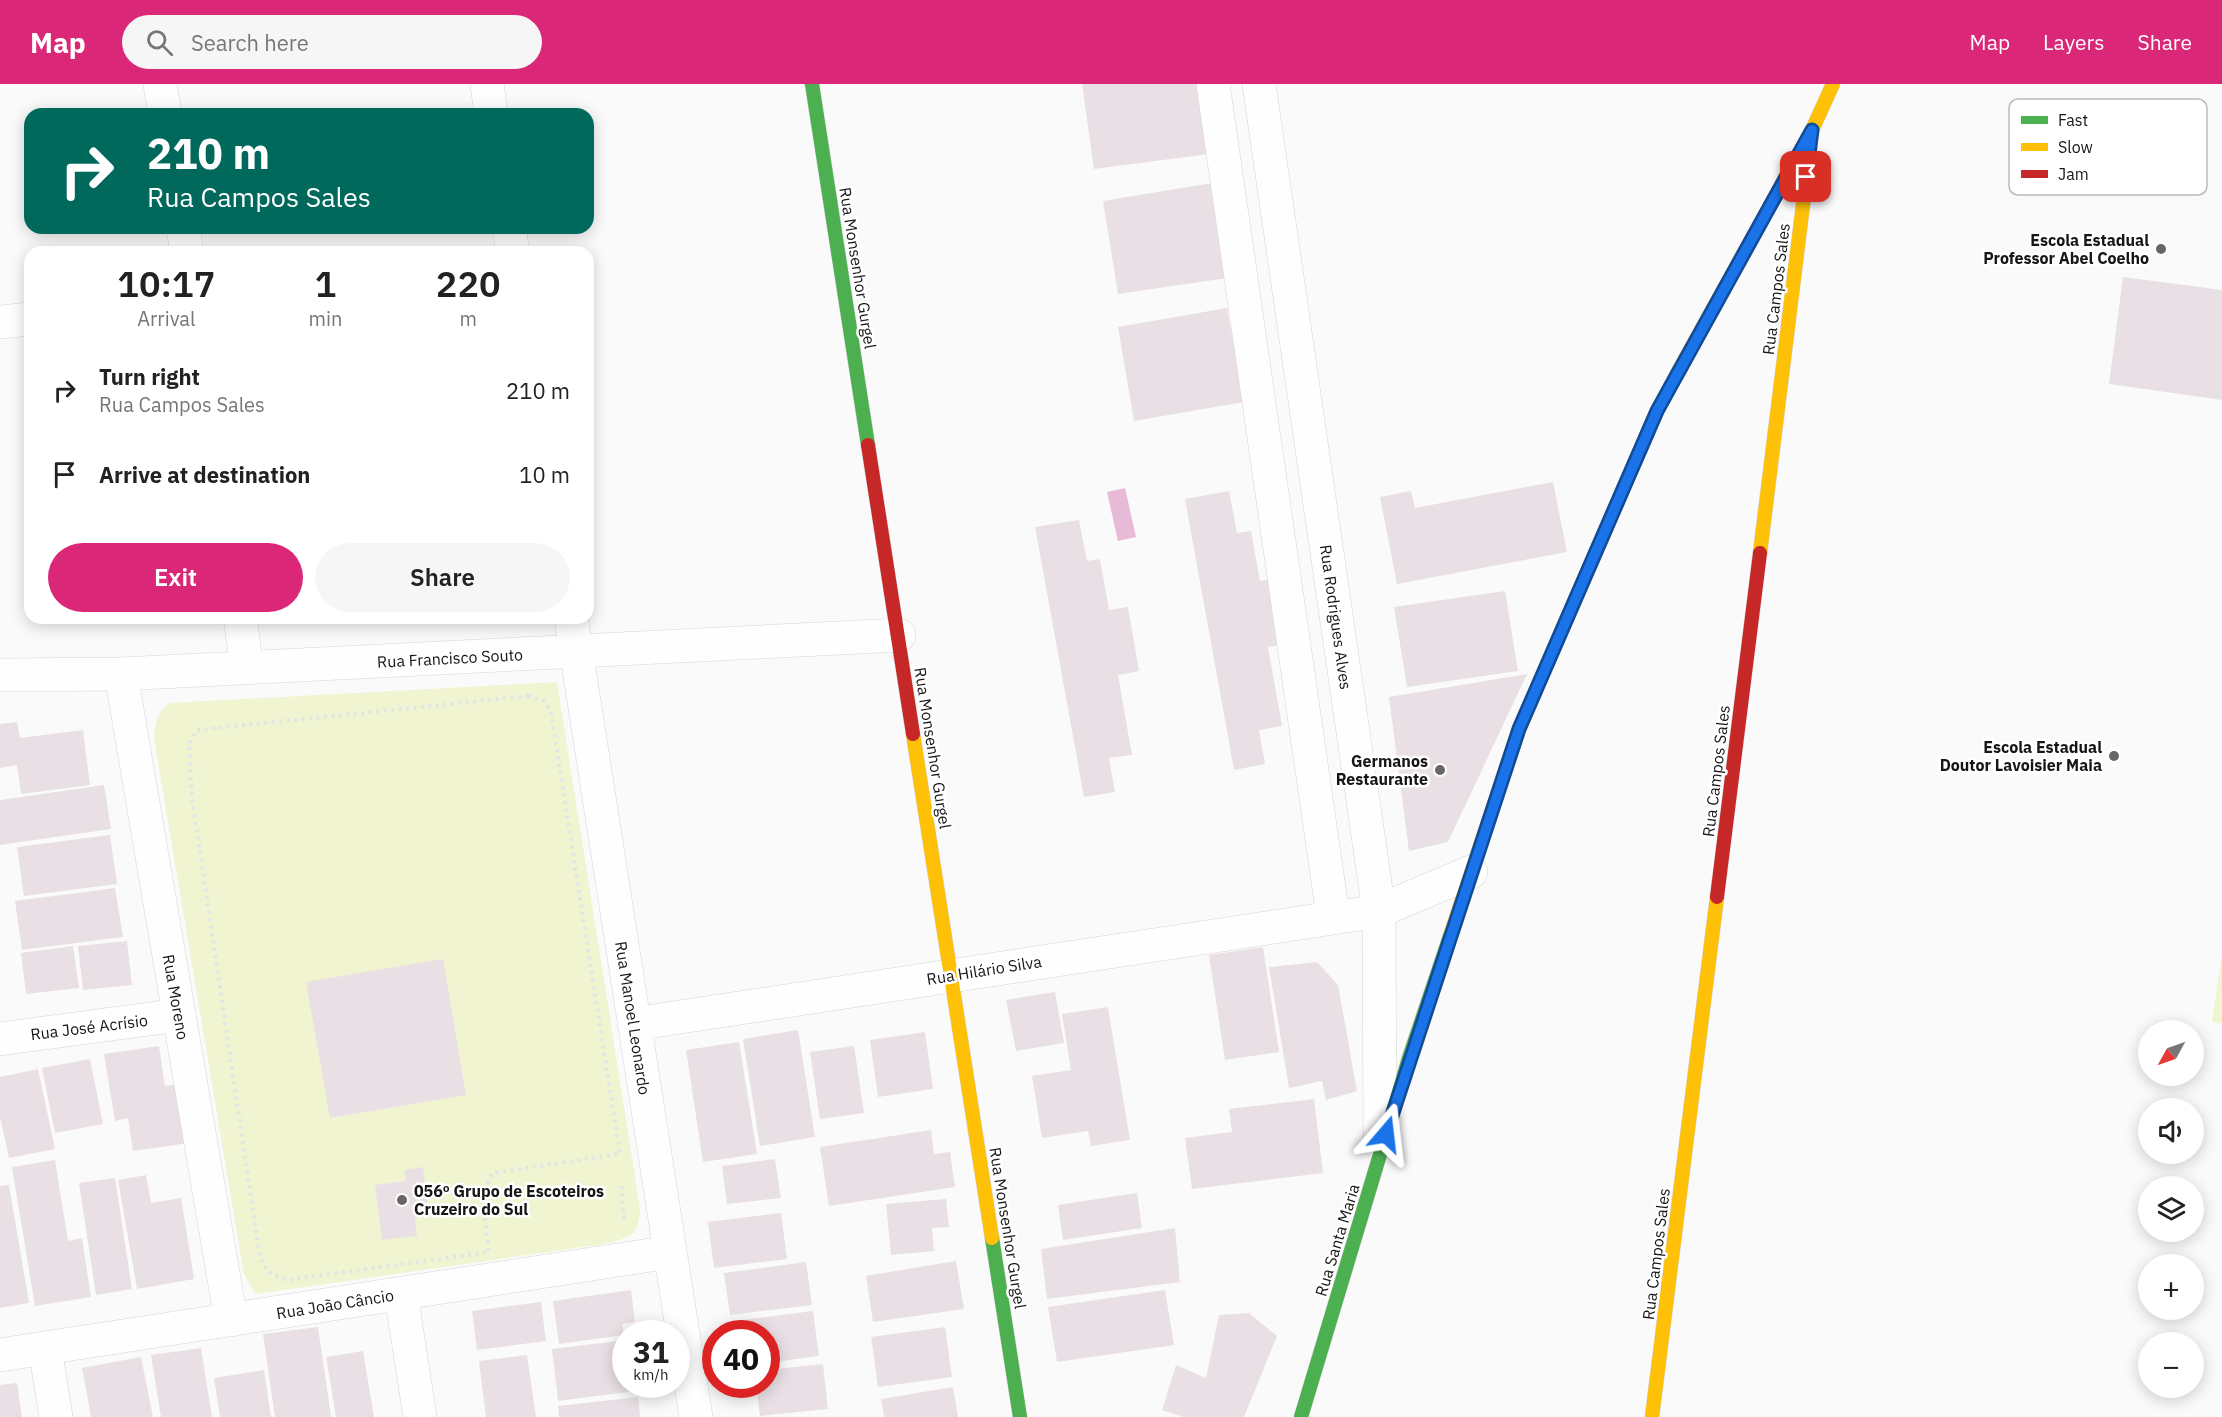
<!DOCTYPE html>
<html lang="en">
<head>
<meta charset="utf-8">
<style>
	:root { --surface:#fff; --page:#f6f6f6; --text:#222; --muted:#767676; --accent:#db2777 }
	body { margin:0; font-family:"IBM Plex Sans",sans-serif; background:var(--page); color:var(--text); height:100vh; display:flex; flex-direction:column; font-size:22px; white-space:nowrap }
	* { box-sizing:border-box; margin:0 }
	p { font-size:20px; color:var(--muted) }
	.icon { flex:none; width:33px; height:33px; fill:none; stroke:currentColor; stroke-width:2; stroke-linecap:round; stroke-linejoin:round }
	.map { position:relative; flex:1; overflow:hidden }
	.side { position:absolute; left:24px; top:162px; width:570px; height:378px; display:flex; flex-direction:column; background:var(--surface); border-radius:18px; box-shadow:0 3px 15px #0003 }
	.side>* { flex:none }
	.hud { position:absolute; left:24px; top:24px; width:570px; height:126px; border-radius:18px; box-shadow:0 3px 15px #0003; background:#00695c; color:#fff; overflow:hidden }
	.needle { width:39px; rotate:230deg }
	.fabs { position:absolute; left:2138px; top:936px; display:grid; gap:12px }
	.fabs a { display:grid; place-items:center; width:66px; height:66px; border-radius:50%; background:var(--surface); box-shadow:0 3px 15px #0003; font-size:30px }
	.speed { position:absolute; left:612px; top:1236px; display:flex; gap:12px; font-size:30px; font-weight:700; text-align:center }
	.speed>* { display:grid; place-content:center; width:78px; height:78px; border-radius:50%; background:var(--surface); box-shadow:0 3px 15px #0003; line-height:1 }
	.speed small { font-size:15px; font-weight:400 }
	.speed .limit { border:9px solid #d22; background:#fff; color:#111 }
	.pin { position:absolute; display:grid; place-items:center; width:51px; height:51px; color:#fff; margin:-26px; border-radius:12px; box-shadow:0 3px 9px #0006 }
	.me { position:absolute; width:66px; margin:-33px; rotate:17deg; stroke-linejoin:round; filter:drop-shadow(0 0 4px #0008) }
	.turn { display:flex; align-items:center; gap:21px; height:126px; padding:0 24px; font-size:27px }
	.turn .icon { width:78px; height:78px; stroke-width:2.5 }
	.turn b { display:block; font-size:42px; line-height:51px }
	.eta { display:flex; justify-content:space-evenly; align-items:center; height:102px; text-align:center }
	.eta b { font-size:36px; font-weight:600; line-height:42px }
	.primary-button { display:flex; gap:12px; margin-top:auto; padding:12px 24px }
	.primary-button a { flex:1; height:69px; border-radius:36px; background:var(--accent); color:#fff; font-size:24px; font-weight:600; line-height:69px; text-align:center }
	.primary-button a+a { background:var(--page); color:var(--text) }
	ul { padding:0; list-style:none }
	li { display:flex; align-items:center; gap:18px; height:84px; padding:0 24px }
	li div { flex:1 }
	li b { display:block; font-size:22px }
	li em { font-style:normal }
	header { display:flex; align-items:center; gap:36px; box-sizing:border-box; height:84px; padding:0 30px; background:var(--accent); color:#fff }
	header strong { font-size:28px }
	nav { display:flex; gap:33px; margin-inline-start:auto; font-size:21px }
	.search { width:420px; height:54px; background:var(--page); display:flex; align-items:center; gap:15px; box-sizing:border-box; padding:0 21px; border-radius:33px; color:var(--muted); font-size:22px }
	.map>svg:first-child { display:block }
	.green { fill:#f1f4d1 }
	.water { fill:#e7bad7 }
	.building { fill:#e8e0e5 }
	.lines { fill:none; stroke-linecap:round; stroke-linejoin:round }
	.street-casing { stroke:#d6d5d6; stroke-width:34 }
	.fast-casing { stroke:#d6d5d6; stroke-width:15 }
	.slow-casing { stroke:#d6d5d6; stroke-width:15 }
	.jam-casing { stroke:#d6d5d6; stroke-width:15 }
	.path { stroke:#e4e4e4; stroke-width:4; stroke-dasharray:3 4.5; stroke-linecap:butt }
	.street { stroke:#fefefe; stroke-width:33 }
	.fast { stroke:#4caf50; stroke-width:14 }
	.slow { stroke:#ffc107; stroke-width:14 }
	.jam { stroke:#c62828; stroke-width:14 }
	.route-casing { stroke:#114b97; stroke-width:15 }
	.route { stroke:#1a73e8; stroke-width:10 }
	.poi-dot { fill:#676566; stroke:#fff; stroke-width:2 }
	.labels { text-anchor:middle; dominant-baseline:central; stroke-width:5; stroke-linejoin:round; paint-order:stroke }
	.poi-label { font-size:16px; font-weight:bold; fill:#171516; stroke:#fff; text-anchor:end }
	.street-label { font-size:16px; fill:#171516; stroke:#fff }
	.key { fill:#fff; stroke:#b9b9b9; stroke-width:1.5 }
	.key-label { font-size:16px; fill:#171516 }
</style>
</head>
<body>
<header>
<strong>Map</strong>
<div class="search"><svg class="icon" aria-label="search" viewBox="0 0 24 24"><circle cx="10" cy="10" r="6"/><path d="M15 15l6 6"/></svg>Search here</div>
<nav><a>Map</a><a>Layers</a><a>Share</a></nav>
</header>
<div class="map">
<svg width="2222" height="1333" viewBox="0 0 2222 1333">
	<rect width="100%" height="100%" fill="#fbfafb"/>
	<g class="green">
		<path d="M557,598L640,1125C638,1153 629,1154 604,1160L256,1210L244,1191L154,654C156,638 157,628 170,619Z"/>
		<polygon points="2222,869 2222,940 2212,938"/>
	</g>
	<polygon class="water" points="1125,404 1136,453 1118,457 1107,408"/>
	<g class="building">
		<polygon points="1082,0 1199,0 1209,70 1094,85"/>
		<polygon points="1212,99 1227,194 1118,210 1103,117"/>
		<polygon points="2123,193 2222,206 2222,316 2109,300"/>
		<polygon points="1227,224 1244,318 1134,337 1118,243"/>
		<polygon points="1553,398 1567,468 1397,500 1380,413 1411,407 1415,424"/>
		<polygon points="1229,407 1237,449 1251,447 1260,497 1278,494 1290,559 1268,563 1282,642 1259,646 1265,680 1234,686 1185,415"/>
		<polygon points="1079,436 1087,477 1100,475 1109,526 1128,523 1139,587 1118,591 1132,671 1109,674 1115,708 1084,713 1035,443"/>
		<polygon points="1505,507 1518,587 1407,603 1394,523"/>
		<polygon points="1527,590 1448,758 1409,767 1389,613"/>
		<polygon points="17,638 20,654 83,646 90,701 21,710 17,681 0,684 0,640"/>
		<polygon points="104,701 111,745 0,761 0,716"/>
		<polygon points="110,751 117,800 24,812 17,763"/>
		<polygon points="115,804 123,853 22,866 15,817"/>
		<polygon points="127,857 132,901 83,906 78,862"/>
		<polygon points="73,862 79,904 26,910 21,869"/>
		<polygon points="1263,863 1279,968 1225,976 1209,871"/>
		<polygon points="443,875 466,1011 330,1034 306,898"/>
		<polygon points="1317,878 1338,901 1357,1007 1326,1016 1322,997 1289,1004 1269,883"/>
		<polygon points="1055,908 1064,959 1016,967 1006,916"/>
		<polygon points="1108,923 1130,1056 1091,1062 1088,1047 1042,1054 1032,992 1071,986 1062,930"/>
		<polygon points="798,946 815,1053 760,1062 743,955"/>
		<polygon points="925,948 933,1005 878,1013 870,956"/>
		<polygon points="739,958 757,1070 703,1078 686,966"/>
		<polygon points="159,962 165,1002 179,1000 189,1059 133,1067 128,1034 115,1037 104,970"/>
		<polygon points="854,962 864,1029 820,1035 810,968"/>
		<polygon points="90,975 103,1040 55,1049 42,984"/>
		<polygon points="38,985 55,1065 9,1074 0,1033 0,993"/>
		<polygon points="1314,1015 1323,1089 1192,1105 1185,1054 1232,1048 1229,1025"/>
		<polygon points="931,1046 934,1070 950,1068 955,1103 829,1122 820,1063"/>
		<polygon points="775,1075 781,1114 727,1120 722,1082"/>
		<polygon points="55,1076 68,1157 82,1154 91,1213 35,1222 12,1083"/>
		<polygon points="423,1083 429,1132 415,1134 417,1152 382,1156 375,1101 406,1097 405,1086"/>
		<polygon points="146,1091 151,1119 181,1114 194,1195 137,1205 118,1096"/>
		<polygon points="115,1094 132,1205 96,1211 79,1099"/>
		<polygon points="9,1101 29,1219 0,1224 0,1102"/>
		<polygon points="1137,1109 1142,1144 1063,1156 1058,1121"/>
		<polygon points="946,1115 949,1143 932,1144 934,1167 891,1171 886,1120"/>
		<polygon points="781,1129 787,1175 714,1184 708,1138"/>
		<polygon points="1175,1144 1180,1198 1047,1215 1041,1165"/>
		<polygon points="956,1177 964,1225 873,1238 866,1192"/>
		<polygon points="806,1178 812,1221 730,1231 724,1189"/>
		<polygon points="631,1206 635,1238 622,1240 624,1251 559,1260 553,1217"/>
		<polygon points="1165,1206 1174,1261 1057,1278 1048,1223"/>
		<polygon points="541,1218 546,1257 477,1266 472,1227"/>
		<polygon points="813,1227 819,1272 766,1279 766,1250 727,1250 726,1238"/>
		<polygon points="1249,1229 1277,1252 1244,1333 1184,1333 1162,1326 1176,1281 1206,1294 1219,1231"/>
		<polygon points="318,1243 331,1333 275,1333 263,1250"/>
		<polygon points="945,1243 952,1293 878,1303 871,1253"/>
		<polygon points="626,1256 626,1300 651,1300 651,1305 558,1317 552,1265"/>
		<polygon points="201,1264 212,1333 161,1333 151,1271"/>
		<polygon points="363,1267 374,1333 336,1333 326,1273"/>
		<polygon points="527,1271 536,1333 486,1333 479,1277"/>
		<polygon points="141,1273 153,1333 91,1333 82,1284"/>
		<polygon points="823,1280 828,1325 760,1332 756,1300 766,1300 766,1286"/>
		<polygon points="264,1286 271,1333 220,1333 214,1294"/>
		<polygon points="17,1299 22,1333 0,1333 0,1301"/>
		<polygon points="953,1303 958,1333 884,1333 881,1315"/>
		<polygon points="638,1313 640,1333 559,1333 558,1322"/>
	</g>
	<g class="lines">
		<g class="street-casing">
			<g id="street">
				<polyline points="160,0 165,30"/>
				<polyline points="487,0 491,30"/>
				<polyline points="1213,0 1333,832"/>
				<polyline points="1259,0 1379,827 1380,1059"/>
				<polyline points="183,144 187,168"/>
				<polyline points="509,144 513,168"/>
				<polyline points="0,238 30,235"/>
				<polyline points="240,534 247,583"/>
				<polyline points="571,534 696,1333"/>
				<polyline points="121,590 231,1236"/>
				<polyline points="0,591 121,590 899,551"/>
				<polyline points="634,940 1379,827 1471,788"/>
				<polyline points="0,955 179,931"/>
				<polyline points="401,1210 420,1333"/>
				<polyline points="45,1264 56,1333"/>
				<polyline points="0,1271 670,1168"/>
			</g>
		</g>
		<g class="fast-casing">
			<g id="fast">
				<polyline points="812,0 868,361"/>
				<polyline points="1558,555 1657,327 1679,286"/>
				<polyline points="992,1154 1020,1333"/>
				<polyline points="1301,1333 1409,974 1451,849"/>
			</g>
		</g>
		<g class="slow-casing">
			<g id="slow">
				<polyline points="1679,286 1812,46 1833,0"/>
				<polyline points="1760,469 1810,64"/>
				<polyline points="913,650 992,1154"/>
				<polyline points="1451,849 1519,645 1558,555"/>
				<polyline points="1652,1333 1717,813"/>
			</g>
		</g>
		<g class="jam-casing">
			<g id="jam">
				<polyline points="868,361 913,650"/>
				<polyline points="1717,813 1760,469"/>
			</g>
		</g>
		<g class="path">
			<path d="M528,612L543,616L551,628L620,1070L493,1089C477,1108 487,1145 489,1168L287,1196C265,1190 262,1183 258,1161L192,714L189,660L197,646Z"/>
			<polyline points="622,1102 624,1139"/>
		</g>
		<use href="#street" class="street"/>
		<use href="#fast" class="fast"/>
		<use href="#slow" class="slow"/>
		<use href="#jam" class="jam"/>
	</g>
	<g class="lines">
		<g class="route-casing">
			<polyline id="route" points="1386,1050 1519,645 1657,327 1812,46 1806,93"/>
		</g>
		<use href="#route" class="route"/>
	</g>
	<g class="poi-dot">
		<circle cx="2161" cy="165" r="6"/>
		<circle cx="2114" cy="672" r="6"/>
		<circle cx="1440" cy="686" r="6"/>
		<circle cx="402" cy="1116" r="6"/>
	</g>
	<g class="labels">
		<g class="poi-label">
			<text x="2149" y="156">Escola Estadual<tspan x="2149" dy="18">Professor Abel Coelho</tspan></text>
			<text x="2102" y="663">Escola Estadual<tspan x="2102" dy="18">Doutor Lavoisier Maia</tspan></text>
			<text x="1428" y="677">Germanos<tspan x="1428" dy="18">Restaurante</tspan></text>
			<text x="414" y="1107" text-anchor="start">056º Grupo de Escoteiros<tspan x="414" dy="18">Cruzeiro do Sul</tspan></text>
		</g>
		<g class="street-label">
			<text transform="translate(858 184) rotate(81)">Rua Monsenhor Gurgel</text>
			<text transform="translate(1776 205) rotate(-83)">Rua Campos Sales</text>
			<text transform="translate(1336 533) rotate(82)">Rua Rodrigues Alves</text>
			<text transform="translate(450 574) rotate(-3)">Rua Francisco Souto</text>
			<text transform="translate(933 664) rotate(81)">Rua Monsenhor Gurgel</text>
			<text transform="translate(1716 687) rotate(-83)">Rua Campos Sales</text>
			<text transform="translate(984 886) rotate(-9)">Rua Hilário Silva</text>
			<text transform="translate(176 913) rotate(80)">Rua Moreno</text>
			<text transform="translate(633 934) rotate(81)">Rua Manoel Leonardo</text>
			<text transform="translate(89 943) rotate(-7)">Rua José Acrísio</text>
			<text transform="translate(1008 1144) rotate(81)">Rua Monsenhor Gurgel</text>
			<text transform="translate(1337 1156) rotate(-73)">Rua Santa Maria</text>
			<text transform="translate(1656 1170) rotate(-83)">Rua Campos Sales</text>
			<text transform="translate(335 1220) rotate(-9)">Rua João Câncio</text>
		</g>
	</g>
	<rect x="2009" y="15" width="198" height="96" rx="9" class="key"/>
	<rect x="2021" y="32" width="27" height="8" fill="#4caf50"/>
	<rect x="2021" y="59" width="27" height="8" fill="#ffc107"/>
	<rect x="2021" y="86" width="27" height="8" fill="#c62828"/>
	<g class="key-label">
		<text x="2058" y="42">Fast</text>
		<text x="2058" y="69">Slow</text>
		<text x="2058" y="96">Jam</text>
	</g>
</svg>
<div class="fabs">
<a><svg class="needle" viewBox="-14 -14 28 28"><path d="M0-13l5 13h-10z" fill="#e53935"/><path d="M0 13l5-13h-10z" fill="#767676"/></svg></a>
<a><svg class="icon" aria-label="sound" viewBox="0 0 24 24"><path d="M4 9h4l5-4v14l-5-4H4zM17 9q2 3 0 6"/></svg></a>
<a><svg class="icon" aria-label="layers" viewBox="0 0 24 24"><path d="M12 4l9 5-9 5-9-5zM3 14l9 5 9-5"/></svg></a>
<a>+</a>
<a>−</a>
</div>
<div class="speed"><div>31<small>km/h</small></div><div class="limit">40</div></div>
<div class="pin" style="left:1806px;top:93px;background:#d93025"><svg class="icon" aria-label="arrive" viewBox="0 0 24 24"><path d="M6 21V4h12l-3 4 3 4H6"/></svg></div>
<svg class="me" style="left:1386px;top:1050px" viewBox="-20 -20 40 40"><path d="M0-17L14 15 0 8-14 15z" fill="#1a73e8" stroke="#fff" stroke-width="4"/></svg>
<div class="hud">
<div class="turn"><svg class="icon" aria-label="right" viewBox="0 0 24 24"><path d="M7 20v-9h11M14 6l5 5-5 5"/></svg><div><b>210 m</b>Rua Campos Sales</div></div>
</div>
<section class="side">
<div class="eta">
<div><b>10:17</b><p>Arrival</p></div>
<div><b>1</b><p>min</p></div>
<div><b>220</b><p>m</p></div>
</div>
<ul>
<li><svg class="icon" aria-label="right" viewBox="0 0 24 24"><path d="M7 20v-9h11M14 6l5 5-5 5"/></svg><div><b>Turn right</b><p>Rua Campos Sales</p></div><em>210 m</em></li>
<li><svg class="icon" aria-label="arrive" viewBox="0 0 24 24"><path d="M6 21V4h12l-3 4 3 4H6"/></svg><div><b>Arrive at destination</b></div><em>10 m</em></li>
</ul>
<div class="primary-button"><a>Exit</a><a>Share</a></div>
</section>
</div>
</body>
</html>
